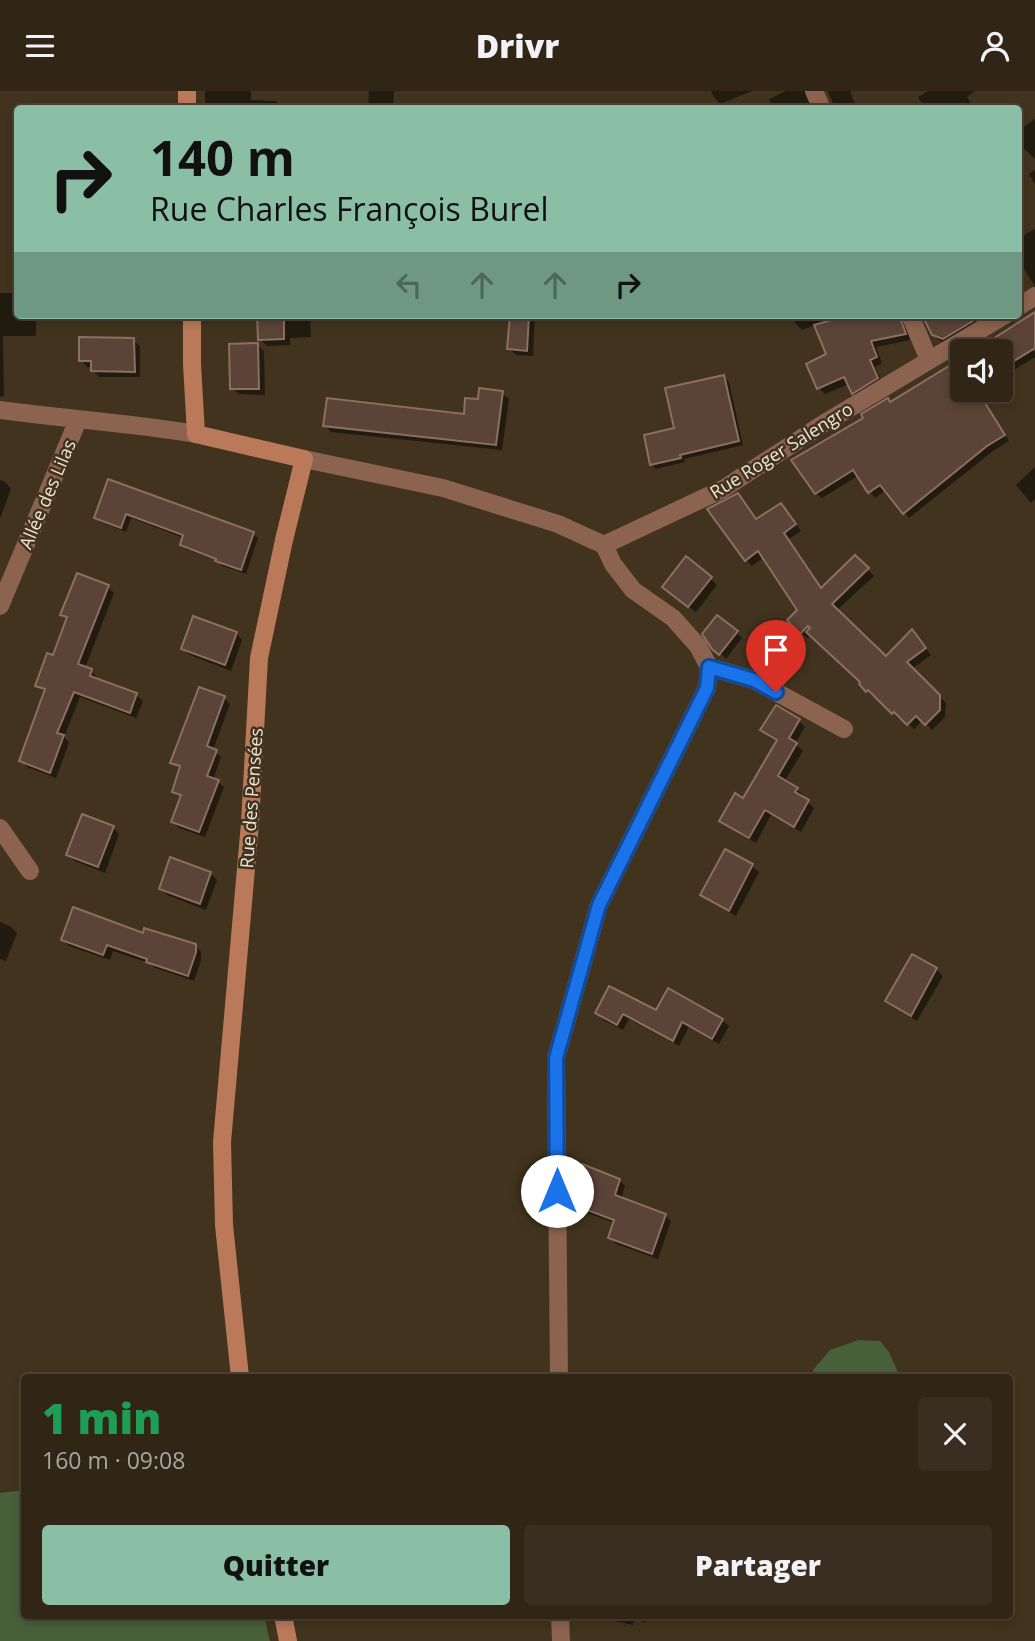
<!DOCTYPE html>
<html lang="fr">
<head>
<meta charset="utf-8">
<style>
	:root { --surface:#312616; --page:#392e1f; --text:#f1f3f6; --muted:#a8a5a1; --line:#4c4335; --accent:#8abfa5 }
	body { margin:0; font-family:"Open Sans",sans-serif; background:var(--page); color:var(--text); height:100vh; display:flex; flex-direction:column; font-size:26px; white-space:nowrap }
	* { box-sizing:border-box; margin:0 }
	p { font-size:23px; color:var(--muted) }
	.icon { flex:none; width:38px; height:38px; fill:none; stroke:currentColor; stroke-width:2; stroke-linecap:round; stroke-linejoin:round }
	.map { position:relative; flex:1; overflow:hidden }
	.details { position:absolute; left:21px; top:1283px; width:992px; height:245px; display:flex; flex-direction:column; background:var(--surface); border-radius:7px; box-shadow:0 4px 10px #0003,0 0 0 2px var(--line) }
	.details>* { flex:none }
	.banner { position:absolute; left:14px; top:14px; width:1008px; height:214px; border-radius:7px; box-shadow:0 4px 10px #0003,0 0 0 2px var(--line); background:#8abfa5; color:#111; overflow:hidden }
	.controls { position:absolute; left:950px; top:248px; display:grid; gap:14px }
	.controls a { display:grid; place-items:center; width:63px; height:63px; border-radius:7px; background:var(--surface); box-shadow:0 4px 10px #0003,0 0 0 2px var(--line); font-size:35px }
	.pin { position:absolute; display:grid; place-items:center; width:60px; height:60px; color:#fff; margin:-72px -30px; border-radius:50% 50% 50% 0; rotate:-45deg; box-shadow:0 0 7px #0007 }
	.pin .icon { rotate:45deg }
	.me { position:absolute; width:77px; margin:-38px; rotate:0deg; stroke-linejoin:round; filter:drop-shadow(0 0 5px #0008) }
	.turn { display:flex; align-items:center; gap:24px; height:147px; padding:0 21px; font-size:32px }
	.turn .icon { width:91px; height:91px; stroke-width:2.5 }
	.turn b { display:block; font-size:49px; line-height:60px }
	.lanes { display:flex; align-items:center; height:66px; padding:0 21px; background:#0003; justify-content:center; gap:35px; direction:ltr }
	.lanes .off { opacity:.35 }
	.round { display:grid; place-items:center; flex:none; width:74px; height:74px; border-radius:7px; background:var(--page) }
	.headline { display:flex; align-items:center; justify-content:space-between; height:119px; padding:0 21px }
	h1 { font-size:42px; font-weight:800; line-height:52px; color:#1e9e55 }
	.action { display:flex; gap:14px; margin-top:auto; padding:14px 21px }
	.action a { flex:1; height:80px; border-radius:7px; background:var(--accent); color:#111; font-size:28px; font-weight:800; line-height:80px; text-align:center }
	.action a+a { background:var(--page); color:var(--text) }
	header { display:flex; justify-content:space-between; align-items:center; height:91px; padding:0 21px; background:var(--surface); font-size:32px; font-weight:800 }
	.map>svg:first-child { display:block }
	.green { fill:#47603a }
	.shadow { fill:#0007 }
	.building { fill:#5c4337; stroke:#8a6f62; stroke-width:2 }
	.lines { fill:none; stroke-linecap:round; stroke-linejoin:round }
	.street { stroke:#8b634e; stroke-width:18 }
	.secondary { stroke:#ba7a5a; stroke-width:18 }
	.route-casing { stroke:#114b97; stroke-width:18 }
	.route { stroke:#1a73e8; stroke-width:12 }
	.labels { text-anchor:middle; dominant-baseline:central; stroke-width:5; stroke-linejoin:round; paint-order:stroke }
	.street-label { font-size:18px; fill:#eee5d8; stroke:#41331e }
</style>
</head>
<body>
<header><svg class="icon" aria-label="menu" viewBox="0 0 24 24"><path d="M4 6h16M4 12h16M4 18h16"/></svg>Drivr<svg class="icon" aria-label="person" viewBox="0 0 24 24"><circle cx="12" cy="8" r="4"/><path d="M4 21q1-7 8-7t8 7"/></svg></header>
<div class="map">
<svg width="1035" height="1550" viewBox="0 0 1035 1550">
	<rect width="100%" height="100%" fill="#41331e"/>
	<g class="green">
		<polygon points="859,1249 880,1250 889,1261 900,1286 813,1286 813,1279 830,1259"/>
		<polygon points="24,1399 24,1524 264,1524 270,1550 0,1550 0,1402"/>
	</g>
	<g class="shadow">
		<polygon points="205,0 251,0 251,9 276,10 282,18 207,18 205,15"/>
		<polygon points="369,0 394,0 393,18 368,18"/>
		<polygon points="711,0 752,0 720,13 714,6"/>
		<polygon points="786,0 810,0 808,5 812,18 773,18 769,8"/>
		<polygon points="828,0 850,0 857,18 835,18"/>
		<polygon points="928,0 975,0 967,6 974,18 926,18 918,6"/>
		<polygon points="1035,28 1035,68 1018,52 1018,40"/>
		<polygon points="1035,79 1035,93 1029,83"/>
		<polygon points="1035,138 1035,196 1018,167 1018,147"/>
		<polygon points="0,202 18,202 18,224 36,224 36,245 3,245 4,305 0,306"/>
		<polygon points="259,224 306,224 310,229 311,246 290,247 290,254 267,255 260,248"/>
		<polygon points="512,224 535,224 533,265 516,264 509,257"/>
		<polygon points="792,224 906,224 904,230 910,249 876,256 882,272 875,276 883,293 859,308 853,302 849,293 825,303 819,297 808,274 828,264 816,234 802,239 796,233"/>
		<polygon points="924,224 1000,224 950,253 940,250 933,243"/>
		<polygon points="1014,233 1020,238 1035,262 1035,266 1001,287 1001,261 976,261 973,258"/>
		<polygon points="133,249 140,255 140,286 99,286 93,279 93,276 87,276 81,269"/>
		<polygon points="257,254 264,260 265,304 239,303 232,297"/>
		<polygon points="962,269 962,299 981,299 979,300 1009,350 993,360 909,427 886,399 875,407 858,385 822,407 816,402 890,312"/>
		<polygon points="724,286 729,291 743,354 684,368 685,371 656,378 651,373 677,338"/>
		<polygon points="502,302 509,308 502,359 331,341 325,334 465,325 479,310"/>
		<polygon points="1035,376 1035,408 1031,412 1016,394"/>
		<polygon points="0,389 5,391 11,398 0,428"/>
		<polygon points="109,390 253,443 258,447 246,483 222,475 218,470 186,458 182,453 184,447 131,427 126,441 101,431 96,427"/>
		<polygon points="744,410 757,429 781,414 787,420 801,440 789,448 822,498 855,466 874,485 836,520 886,568 912,540 918,546 931,564 912,578 946,612 945,626 932,639 923,629 914,638 902,626 899,628 875,604 873,606 861,593 862,592 812,543 807,547 790,529 800,519 764,466 752,475 746,469"/>
		<polygon points="711,488 717,494 696,521 670,502"/>
		<polygon points="108,496 114,502 85,577 91,580 97,586 96,589 136,604 143,610 136,627 80,606 64,646 69,652 56,687 27,676 21,669 46,601 37,594 54,566 68,529 63,523"/>
		<polygon points="236,542 242,549 231,580 190,564 183,558"/>
		<polygon points="737,542 742,547 726,568 714,556"/>
		<polygon points="224,607 230,613 213,659 221,666 213,689 218,691 224,696 205,746 179,737 173,731 182,707 174,701 181,678 173,671"/>
		<polygon points="798,629 805,636 795,653 803,660 784,691 797,698 804,705 802,707 814,717 801,741 771,724 756,752 728,736 721,729 743,709 778,651 763,639"/>
		<polygon points="113,737 119,743 105,782 75,770 68,764"/>
		<polygon points="726,761 752,775 759,781 736,825 709,810 702,803"/>
		<polygon points="171,769 211,783 217,789 206,819 167,804 161,798"/>
		<polygon points="0,831 11,836 17,842 6,870 0,868"/>
		<polygon points="144,844 195,854 201,861 201,869 194,890 155,877 149,872 113,860 110,869 69,855 63,848"/>
		<polygon points="913,865 936,878 943,885 917,930 893,916 887,910"/>
		<polygon points="656,921 722,929 729,935 719,953 689,936 679,955 629,928 623,939 603,929 597,922"/>
		<polygon points="619,1089 625,1095 621,1108 665,1124 671,1130 658,1168 616,1153 610,1147 615,1132 579,1119 573,1113"/>
		<polygon points="598,1524 647,1524 645,1531 634,1529 633,1534 601,1527"/>
	</g>
	<g class="building">
		<polygon points="1035,221 1035,257 1001,278 1001,261 973,261 975,259 971,258 984,250 986,252"/>
		<polygon points="257,224 284,224 284,248 258,249"/>
		<polygon points="510,224 529,224 527,260 507,258"/>
		<polygon points="850,224 899,224 906,243 871,250 877,266 870,269 878,287 852,303 844,286 817,298 806,273 826,263 814,234"/>
		<polygon points="922,224 969,224 973,230 943,248 932,244"/>
		<polygon points="79,246 134,247 135,281 91,280 91,270 79,270"/>
		<polygon points="258,252 259,298 230,298 229,253"/>
		<polygon points="962,267 962,299 977,299 1005,344 987,355 903,423 880,394 868,402 853,379 815,403 791,369 863,327 861,323 888,307 890,311"/>
		<polygon points="724,284 739,350 680,364 681,367 650,374 644,344 674,337 665,297"/>
		<polygon points="479,297 503,300 496,354 323,335 327,307 464,323 465,307 478,308"/>
		<polygon points="108,388 254,441 241,479 215,470 216,468 180,454 183,444 126,423 121,437 94,427"/>
		<polygon points="738,402 756,428 781,412 796,433 784,442 821,497 855,464 869,477 832,513 886,565 912,538 926,557 907,571 940,604 940,619 925,634 916,625 907,634 894,621 892,623 868,599 866,601 859,593 860,591 806,541 810,537 808,535 800,543 787,529 797,519 758,460 745,470 707,418"/>
		<polygon points="686,465 712,486 688,516 662,496"/>
		<polygon points="77,482 109,494 78,573 92,578 90,585 137,602 130,622 74,601 57,642 64,644 50,682 19,670 45,598 35,595 47,562 53,564 67,526 60,524"/>
		<polygon points="717,524 738,540 719,564 712,558 702,543"/>
		<polygon points="193,525 237,541 225,574 181,558"/>
		<polygon points="199,596 225,605 207,655 217,659 207,685 219,689 199,741 171,731 181,704 172,701 180,675 170,672"/>
		<polygon points="776,614 800,628 789,647 797,652 778,685 798,697 795,701 809,709 794,736 765,719 749,747 719,730 735,702 743,707 777,649 760,639"/>
		<polygon points="82,723 114,735 98,776 66,764"/>
		<polygon points="725,758 753,773 729,820 700,804"/>
		<polygon points="170,766 211,781 200,813 159,798"/>
		<polygon points="73,816 143,842 144,837 196,853 196,861 188,885 146,871 147,868 107,854 103,864 61,849"/>
		<polygon points="912,863 937,877 911,925 885,910"/>
		<polygon points="609,895 656,919 668,897 723,928 712,948 682,931 673,950 623,923 617,934 595,922"/>
		<polygon points="582,1073 620,1088 615,1104 666,1123 652,1163 608,1147 614,1129 571,1113 575,1101 573,1101"/>
	</g>
	<g class="lines">
		<g class="street">
			<polyline points="814,0 822,18"/>
			<polyline points="1018,216 1035,205"/>
			<polyline points="910,224 929,269"/>
			<path d="M0,319C65,328 131,332 196,343"/>
			<polyline points="304,368 443,397 558,433 604,454 723,398 823,333 1005,224"/>
			<polyline points="0,515 78,329"/>
			<polyline points="709,576 754,589 844,638"/>
			<polyline points="0,737 30,780"/>
			<polyline points="559,1286 556,967 599,814 707,597 709,576 698,555 673,527 633,499 613,473 604,454"/>
			<polyline points="560,1524 561,1550"/>
		</g>
		<g class="secondary">
			<polyline points="187,0 187,18"/>
			<polyline points="192,224 192,273 196,343 304,368 284,449 259,567 250,732 222,1051 224,1134 240,1286"/>
			<polyline points="283,1524 288,1550"/>
		</g>
	</g>
	<g class="lines">
		<g class="route-casing">
			<polyline id="route" points="557,1100 556,967 599,814 707,597 709,576 754,589 776,601"/>
		</g>
		<use href="#route" class="route"/>
	</g>
	<g class="labels">
		<g class="street-label">
			<text transform="translate(781 359) rotate(-32)">Rue Roger Salengro</text>
			<text transform="translate(47 403) rotate(-67)">Allée des Lilas</text>
			<text transform="translate(251 707) rotate(-86)">Rue des Pensées</text>
		</g>
	</g>
</svg>
<div class="controls">
<a><svg class="icon" aria-label="sound" viewBox="0 0 24 24"><path d="M4 9h4l5-4v14l-5-4H4zM17 9q2 3 0 6"/></svg></a>
</div>
<div class="pin" style="left:776px;top:601px;background:#d93025"><svg class="icon" aria-label="arrive" viewBox="0 0 24 24"><path d="M6 21V4h12l-3 4 3 4H6"/></svg></div>
<svg class="me" style="left:557px;top:1100px" viewBox="-20 -20 40 40"><circle r="19" fill="#fff"/><path d="M0-13L10 11 0 6-10 11z" fill="#1a73e8"/></svg>
<div class="banner">
<div class="turn"><svg class="icon" aria-label="right" viewBox="0 0 24 24"><path d="M7 20v-9h11M14 6l5 5-5 5"/></svg><div><b>140 m</b>Rue Charles François Burel</div></div>
<div class="lanes"><svg class="icon off" aria-label="left" viewBox="0 0 24 24"><path d="M17 20v-9H6M10 6l-5 5 5 5"/></svg><svg class="icon off" aria-label="ahead" viewBox="0 0 24 24"><path d="M12 20V5M6 11l6-6 6 6"/></svg><svg class="icon off" aria-label="ahead" viewBox="0 0 24 24"><path d="M12 20V5M6 11l6-6 6 6"/></svg><svg class="icon" aria-label="right" viewBox="0 0 24 24"><path d="M7 20v-9h11M14 6l5 5-5 5"/></svg></div>
</div>
<section class="details">
<div class="headline"><div><h1>1 min</h1><p>160 m · 09:08</p></div><a class="round"><svg class="icon" aria-label="close" viewBox="0 0 24 24"><path d="M6 6l12 12M18 6L6 18"/></svg></a></div>
<div class="action"><a>Quitter</a><a>Partager</a></div>
</section>
</div>
</body>
</html>
